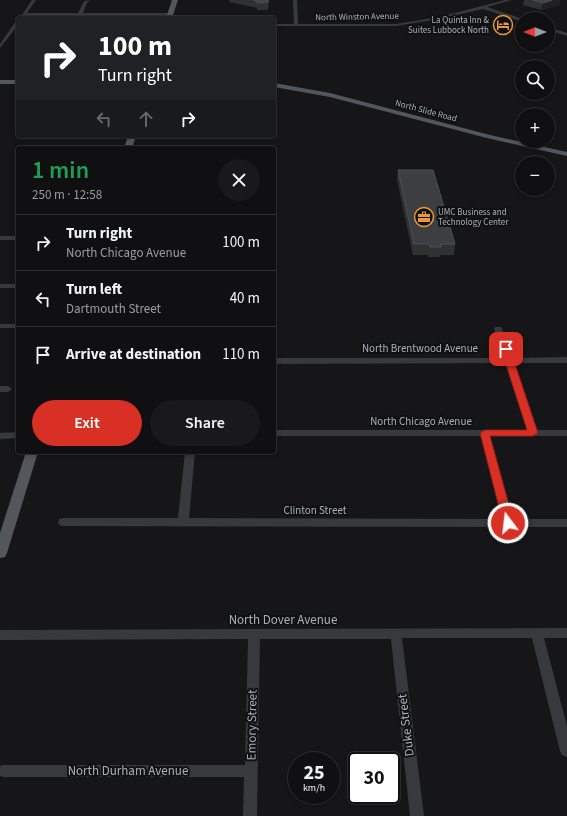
<!DOCTYPE html>
<html lang="en">
<head>
<meta charset="utf-8">
<style>
	:root { --surface:#101012; --page:#19191b; --text:#f1f3f6; --muted:#9c9d9f; --line:#303032; --accent:#d93025 }
	body { margin:0; font-family:"Source Sans 3",sans-serif; background:var(--page); color:var(--text); height:100vh; display:flex; flex-direction:column; font-size:15px; white-space:nowrap }
	* { box-sizing:border-box; margin:0 }
	p { font-size:13px; color:var(--muted) }
	.icon { flex:none; width:22px; height:22px; fill:none; stroke:currentColor; stroke-width:2; stroke-linecap:round; stroke-linejoin:round }
	.map { position:relative; flex:1; overflow:hidden }
	.sheet { position:absolute; left:16px; top:146px; width:260px; height:308px; display:flex; flex-direction:column; background:var(--surface); border-radius:4px; box-shadow:0 2px 6px #0003,0 0 0 1px var(--line) }
	.sheet>* { flex:none }
	.banner { position:absolute; left:16px; top:16px; width:260px; height:122px; border-radius:4px; box-shadow:0 2px 6px #0003,0 0 0 1px var(--line); background:#202124; color:#fff; overflow:hidden }
	.needle { width:26px; rotate:270deg }
	.buttons { position:absolute; left:515px; top:12px; display:grid; gap:8px }
	.buttons a { display:grid; place-items:center; width:40px; height:40px; border-radius:50%; background:var(--surface); box-shadow:0 2px 6px #0003,0 0 0 1px var(--line); font-size:20px }
	.speed { position:absolute; left:288px; top:752px; display:flex; gap:8px; font-size:20px; font-weight:700; text-align:center }
	.speed>* { display:grid; place-content:center; width:52px; height:52px; border-radius:50%; background:var(--surface); box-shadow:0 2px 6px #0003,0 0 0 1px var(--line); line-height:1 }
	.speed small { font-size:10px; font-weight:400 }
	.speed .limit { border:2px solid #111; border-radius:6px; background:#fff; color:#111 }
	.pin { position:absolute; display:grid; place-items:center; width:34px; height:34px; color:#fff; margin:-17px; border-radius:8px; box-shadow:0 2px 6px #0006 }
	.me { position:absolute; width:44px; margin:-22px; rotate:345deg; stroke-linejoin:round; filter:drop-shadow(0 0 3px #0008) }
	.turn { display:flex; align-items:center; gap:14px; height:84px; padding:0 16px; font-size:18px }
	.turn .icon { width:52px; height:52px; stroke-width:2.5 }
	.turn b { display:block; font-size:28px; line-height:34px }
	.lanes { display:flex; align-items:center; height:38px; padding:0 16px; background:#0003; justify-content:center; gap:20px; direction:ltr }
	.lanes .off { opacity:.35 }
	.round { display:grid; place-items:center; flex:none; width:42px; height:42px; border-radius:21px; background:var(--page) }
	.head { display:flex; align-items:center; justify-content:space-between; height:68px; padding:0 16px }
	h1 { font-size:24px; font-weight:600; line-height:30px; color:#1e9e55 }
	.primary-button { display:flex; gap:8px; margin-top:auto; padding:8px 16px }
	.primary-button a { flex:1; height:46px; border-radius:24px; background:var(--accent); color:#fff; font-size:16px; font-weight:600; line-height:46px; text-align:center }
	.primary-button a+a { background:var(--page); color:var(--text) }
	ul { padding:0; list-style:none }
	li { display:flex; align-items:center; gap:12px; height:56px; padding:0 16px; border-top:1px solid var(--line) }
	li div { flex:1 }
	li b { display:block; font-size:15px }
	li em { font-style:normal }
	.map>svg:first-child { display:block }
	.lines { fill:none; stroke-linecap:round; stroke-linejoin:round }
	.minor { fill:#37393d; fill-rule:evenodd }
	.major { fill:#53565c; fill-rule:evenodd }
	.wall { fill:#2f3133 }
	.shaded-wall { fill:#202022 }
	.building { fill:#3c3e41; stroke:#4d5054 }
	.route { fill:#d93025; stroke:#8d1f18 }
	.labels { text-anchor:middle; dominant-baseline:central; stroke-width:4; stroke-linejoin:round; paint-order:stroke }
	.far-street-label { font-size:9px; fill:#a9afb7; stroke:#111113 }
	.far-poi-label { font-size:9px; fill:#a9afb7; stroke:#111113; text-anchor:end }
	.street-label { font-size:11px; fill:#a9afb7; stroke:#111113 }
	.near-street-label { font-size:13px; fill:#a9afb7; stroke:#111113 }
</style>
</head>
<body>
<div class="map">
<svg width="567" height="816" viewBox="0 0 567 816">
	<rect width="100%" height="100%" fill="#161618"/>
	<g class="lines">
		<g class="minor">
			<polygon points="32,0 36,0 27,13 78,13 84,1 90,0 87,3 83,13 170,13 172,14 170,15 25,15 24,18 20,18"/>
			<polygon points="293,0 297,0 298,24 396,24 439,17 505,0 512,0 487,7 523,19 522,19 522,21 520,21 483,9 439,19 396,26 274,26 274,24 294,24"/>
			<polygon points="16,21 18,21 18,25 0,48 0,44"/>
			<polygon points="548,27 567,33 567,36 548,30"/>
			<rect x="0" y="236" width="18" height="4"/>
			<rect x="0" y="284" width="18" height="4"/>
			<rect x="0" y="324" width="18" height="4"/>
			<polygon points="495,327 501,327 502,329 512,358 567,357 567,363 514,363 537,430 567,430 567,436 490,436 512,519 567,519 567,527 63,526 59,525 58,522 59,519 63,518 178,518 185,452 195,452 189,518 502,519 481,436 274,436 274,430 527,430 505,363 274,364 274,358 503,358 494,329"/>
			<polygon points="0,386 8,386 12,389 8,392 0,392"/>
			<polygon points="18,432 18,438 0,439 0,433"/>
			<polygon points="567,628 567,638 544,638 567,726 567,757 562,755 560,751 532,638 402,638 424,816 410,816 391,639 260,639 257,816 243,816 244,777 4,777 0,776 0,766 4,765 245,765 248,639 0,640 0,630"/>
		</g>
		<g class="major">
			<polygon points="172,0 178,0 172,18 166,18"/>
			<rect x="0" y="80" width="18" height="4"/>
			<polygon points="274,83 330,93 490,135 567,152 567,156 487,138 330,97 274,87"/>
			<polygon points="128,136 136,136 132,148 124,148"/>
			<polygon points="26,452 38,452 7,553 5,557 0,558 0,533"/>
		</g>
	</g>
	<g class="wall">
		<polygon points="229,0 269,0 268,10 257,10 257,8 229,2"/>
		<polygon points="524,0 560,0 559,5 541,10 523,5"/>
		<polygon points="398,170 455,244 454,255 440,255 440,257 428,257 428,255 413,255 397,180"/>
	</g>
	<polygon class="shaded-wall" points="552,0 560,0 559,5 541,10 543,3"/>
	<g class="building">
		<polygon points="254,0 268,0 268,2 257,3 257,1"/>
		<polygon points="533,0 552,0 543,3"/>
		<polygon points="398,170 433,170 455,244 440,244 441,247 430,247 429,244 414,244"/>
	</g>
	<polygon class="route" points="506,347 510,349 538,433 533,436 490,436 514,523 512,525 505,525 503,523 480,433 485,430 527,430 501,349"/>
	<defs>
		<g id="hotel-ring" transform="scale(1)"><circle r="9.5" fill="#111113" stroke="#e9983d" stroke-width="1.5"/><path d="M-6-4.5h1.5V1H6V5H4.5V3h-9V5H-6ZM-4 0a1.8 1.8 0 1 1 3.6 0ZM.5 0V-2.5h3Q6-2.5 6 0Z" fill="#e9983d"/></g>
		<g id="office-ring" transform="scale(1)"><circle r="9.5" fill="#111113" stroke="#e9983d" stroke-width="1.5"/><path d="M-6-3h4V-5.5h4V-3h4V5H-6ZM-1-4.5V-3h2v-1.5ZM-6 0V1H6V0Z" fill="#e9983d"/></g>
	</defs>
	<g fill-rule="evenodd">
		<use href="#hotel-ring" x="503" y="25"/>
		<use href="#office-ring" x="424" y="217"/>
	</g>
	<g class="labels">
		<g class="far-street-label">
			<text transform="translate(357 17) rotate(-1)">North Winston Avenue</text>
			<text transform="translate(426 111) rotate(15)">North Slide Road</text>
		</g>
		<g class="far-poi-label">
			<text x="489" y="20">La Quinta Inn &amp;<tspan x="489" dy="10">Suites Lubbock North</tspan></text>
			<text x="438" y="212" text-anchor="start">UMC Business and<tspan x="438" dy="10">Technology Center</tspan></text>
		</g>
		<g class="street-label">
			<text x="420" y="348">North Brentwood Avenue</text>
			<text x="421" y="421">North Chicago Avenue</text>
			<text x="315" y="510">Clinton Street</text>
		</g>
		<g class="near-street-label">
			<text x="283" y="620">North Dover Avenue</text>
			<text transform="translate(252 725) rotate(-89)">Emory Street</text>
			<text transform="translate(406 725) rotate(-97)">Duke Street</text>
			<text x="128" y="771">North Durham Avenue</text>
		</g>
	</g>
</svg>
<div class="buttons">
<a><svg class="needle" viewBox="-14 -14 28 28"><path d="M0-13l5 13h-10z" fill="#e53935"/><path d="M0 13l5-13h-10z" fill="#9c9d9f"/></svg></a>
<a><svg class="icon" aria-label="search" viewBox="0 0 24 24"><circle cx="10" cy="10" r="6"/><path d="M15 15l6 6"/></svg></a>
<a>+</a>
<a>−</a>
</div>
<div class="speed"><div>25<small>km/h</small></div><div class="limit">30</div></div>
<div class="pin" style="left:506px;top:349px;background:#d93025"><svg class="icon" aria-label="arrive" viewBox="0 0 24 24"><path d="M6 21V4h12l-3 4 3 4H6"/></svg></div>
<svg class="me" style="left:508px;top:523px" viewBox="-20 -20 40 40"><circle r="17" fill="#d93025" stroke="#fff" stroke-width="3"/><path d="M0-11L8 9 0 5-8 9z" fill="#fff"/></svg>
<div class="banner">
<div class="turn"><svg class="icon" aria-label="right" viewBox="0 0 24 24"><path d="M7 20v-9h11M14 6l5 5-5 5"/></svg><div><b>100 m</b>Turn right</div></div>
<div class="lanes"><svg class="icon off" aria-label="left" viewBox="0 0 24 24"><path d="M17 20v-9H6M10 6l-5 5 5 5"/></svg><svg class="icon off" aria-label="ahead" viewBox="0 0 24 24"><path d="M12 20V5M6 11l6-6 6 6"/></svg><svg class="icon" aria-label="right" viewBox="0 0 24 24"><path d="M7 20v-9h11M14 6l5 5-5 5"/></svg></div>
</div>
<section class="sheet">
<div class="head"><div><h1>1 min</h1><p>250 m · 12:58</p></div><a class="round"><svg class="icon" aria-label="close" viewBox="0 0 24 24"><path d="M6 6l12 12M18 6L6 18"/></svg></a></div>
<ul>
<li><svg class="icon" aria-label="right" viewBox="0 0 24 24"><path d="M7 20v-9h11M14 6l5 5-5 5"/></svg><div><b>Turn right</b><p>North Chicago Avenue</p></div><em>100 m</em></li>
<li><svg class="icon" aria-label="left" viewBox="0 0 24 24"><path d="M17 20v-9H6M10 6l-5 5 5 5"/></svg><div><b>Turn left</b><p>Dartmouth Street</p></div><em>40 m</em></li>
<li><svg class="icon" aria-label="arrive" viewBox="0 0 24 24"><path d="M6 21V4h12l-3 4 3 4H6"/></svg><div><b>Arrive at destination</b></div><em>110 m</em></li>
</ul>
<div class="primary-button"><a>Exit</a><a>Share</a></div>
</section>
</div>
</body>
</html>
